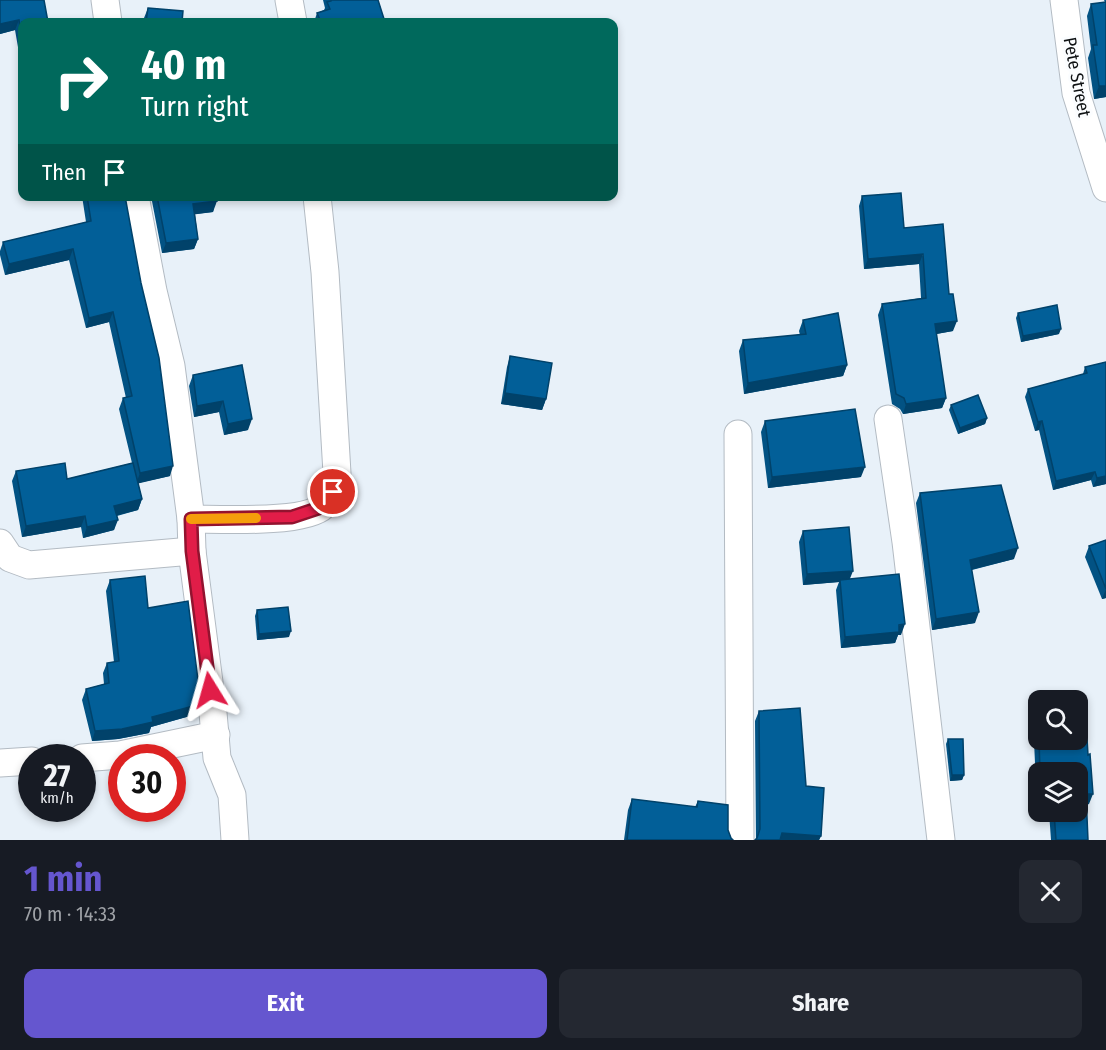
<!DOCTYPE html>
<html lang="en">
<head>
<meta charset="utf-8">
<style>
	:root { --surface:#171b24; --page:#242831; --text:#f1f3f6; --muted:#9ea1a6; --accent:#6556cf }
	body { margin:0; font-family:"Fira Sans Condensed",sans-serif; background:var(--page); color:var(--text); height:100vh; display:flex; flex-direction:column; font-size:22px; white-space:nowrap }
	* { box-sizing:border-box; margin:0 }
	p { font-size:20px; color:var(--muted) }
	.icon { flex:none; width:33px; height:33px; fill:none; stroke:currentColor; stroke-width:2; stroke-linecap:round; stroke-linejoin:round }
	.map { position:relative; height:840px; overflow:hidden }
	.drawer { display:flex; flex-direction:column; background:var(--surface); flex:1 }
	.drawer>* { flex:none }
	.hud { position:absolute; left:18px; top:18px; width:600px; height:183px; border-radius:12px; box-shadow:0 3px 9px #0003; background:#00695c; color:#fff; overflow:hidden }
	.buttons { position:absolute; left:1028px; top:690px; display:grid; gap:12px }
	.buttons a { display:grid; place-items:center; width:60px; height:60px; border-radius:12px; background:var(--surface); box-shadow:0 3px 9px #0003; font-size:30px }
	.speed { position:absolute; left:18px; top:744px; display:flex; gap:12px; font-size:30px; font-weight:700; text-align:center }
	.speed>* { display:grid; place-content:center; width:78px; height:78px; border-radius:50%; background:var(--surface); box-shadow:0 3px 9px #0003; line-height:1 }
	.speed small { font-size:15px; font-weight:400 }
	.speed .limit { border:9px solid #d22; background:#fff; color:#111 }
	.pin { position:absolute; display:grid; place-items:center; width:51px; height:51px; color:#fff; margin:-26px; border:3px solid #fff; border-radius:50%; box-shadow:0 2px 6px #0007 }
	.me { position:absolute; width:66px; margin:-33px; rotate:352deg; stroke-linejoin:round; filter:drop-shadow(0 0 4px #0008) }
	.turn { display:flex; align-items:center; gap:21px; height:126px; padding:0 24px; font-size:27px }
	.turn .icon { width:78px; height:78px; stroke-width:2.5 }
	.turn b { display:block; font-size:42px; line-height:51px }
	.then { display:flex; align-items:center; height:57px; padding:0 24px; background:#0003; gap:12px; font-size:22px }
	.round { display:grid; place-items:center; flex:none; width:63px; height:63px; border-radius:12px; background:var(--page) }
	.headline { display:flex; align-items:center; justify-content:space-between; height:102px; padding:0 24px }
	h1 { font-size:36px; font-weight:700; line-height:45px; color:var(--accent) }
	.primary-button { display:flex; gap:12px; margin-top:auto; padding:12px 24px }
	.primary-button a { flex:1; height:69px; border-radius:12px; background:var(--accent); color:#fff; font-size:24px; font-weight:700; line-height:69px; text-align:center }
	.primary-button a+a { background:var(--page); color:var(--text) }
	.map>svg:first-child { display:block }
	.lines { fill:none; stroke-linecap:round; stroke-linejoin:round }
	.street-casing { stroke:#b3bbc3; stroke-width:29 }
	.street { stroke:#fff; stroke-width:27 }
	.wall { fill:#025283 }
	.shaded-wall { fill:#01426a }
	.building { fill:#025f98; stroke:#01426a; stroke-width:1.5 }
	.route-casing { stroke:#92132f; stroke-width:15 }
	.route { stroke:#e11d48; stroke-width:10 }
	.slow { stroke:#f59e0b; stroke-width:10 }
	.labels { text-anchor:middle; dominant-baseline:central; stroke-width:6; stroke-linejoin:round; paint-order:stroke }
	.street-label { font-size:18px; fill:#0e1113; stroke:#fbfdff }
</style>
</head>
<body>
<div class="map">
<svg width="1106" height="840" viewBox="0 0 1106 840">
	<rect width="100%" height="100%" fill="#e8f1f9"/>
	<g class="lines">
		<g class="street-casing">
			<g id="street">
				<polyline points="105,0 108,22"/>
				<polyline points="289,0 293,22"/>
				<polyline points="1064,0 1076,93 1106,188"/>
				<polyline points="135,196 153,291 171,366 191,519 192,551 213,713 217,758 232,795 235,840"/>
				<polyline points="888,419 906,542 941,840"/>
				<polyline points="738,434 740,840"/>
				<path d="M191,519C218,519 305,524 323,506C333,496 334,486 337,473L325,272L317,196"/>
				<polyline points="0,543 10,558 29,565 192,551"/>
				<polyline points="82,758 120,755 216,735"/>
				<polyline points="0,763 32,761"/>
			</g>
		</g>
		<use href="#street" class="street"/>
	</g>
	<g class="wall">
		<polygon points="0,0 22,22 22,70 15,30 0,34"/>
		<polygon points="323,0 378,0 385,22 314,22 317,13 324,10 325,8"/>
		<polygon points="1104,0 1106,0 1106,97 1094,99 1088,58 1091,49 1087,16 1091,4 1105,2"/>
		<polygon points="148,8 182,22 144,22 144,18"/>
		<polygon points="82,196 125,196 170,476 138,483 142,499 138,510 117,516 114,530 83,538 81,527 22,537 12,481 16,471 67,479 132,463 119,409 123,398 126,398 109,322 86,328 69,260 5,275 0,255 0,251 3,242 86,222"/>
		<polygon points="151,196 216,196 213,212 195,214 198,239 194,249 162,253"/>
		<polygon points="862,196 904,228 949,294 953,331 936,334 946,398 942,408 903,414 900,409 892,404 878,315 882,304 921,298 919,264 864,269 859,206"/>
		<polygon points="1018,313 1059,334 1021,342 1016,318"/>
		<polygon points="803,320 847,365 843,376 744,394 739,351 743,340 800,335 799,331"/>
		<polygon points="510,356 546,399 542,410 501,404 507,367"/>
		<polygon points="1106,362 1106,484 1093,487 1091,480 1053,490 1039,430 1035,431 1025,397 1028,389 1083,374 1085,367"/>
		<polygon points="242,365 248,430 224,435 219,412 194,417 189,386 193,375"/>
		<polygon points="951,405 987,418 985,424 958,434 949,410"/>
		<polygon points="765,421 861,477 768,488 761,432"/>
		<polygon points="920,493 1014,559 972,570 975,623 932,630 916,503"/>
		<polygon points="803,531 850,579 901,635 898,635 895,643 841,648 836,590 839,582 803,585 799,542"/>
		<polygon points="1106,540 1106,598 1102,599 1085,557 1089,546"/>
		<polygon points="110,580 148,608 201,704 197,714 151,727 149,733 118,739 92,741 82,700 86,689 104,684 103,673 107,663 114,662 106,591"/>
		<polygon points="257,610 289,637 257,640 255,616"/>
		<polygon points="1037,708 1038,708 1038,740 1077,740 1089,804 1086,805 1088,840 1051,840 1049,812 1077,812 1077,772 1038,772 1038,808 1037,808 1033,718"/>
		<polygon points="759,711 806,786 821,836 819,840 755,840 756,839 755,721"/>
		<polygon points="948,739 964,775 962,780 950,781 946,744"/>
		<polygon points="632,799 695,807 698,801 728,830 731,838 733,840 624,840 628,810"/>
	</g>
	<g class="shaded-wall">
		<polygon points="19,20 15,30 0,34 0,24"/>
		<polygon points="1099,86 1106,86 1106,97 1094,99"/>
		<polygon points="217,201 213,212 190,215 193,204"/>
		<polygon points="198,239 194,249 162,253 166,243"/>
		<polygon points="73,249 69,260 5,275 9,264"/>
		<polygon points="923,254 919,264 864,269 868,259"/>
		<polygon points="113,312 109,322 86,328 89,318"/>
		<polygon points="957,321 953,331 931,335 935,324"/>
		<polygon points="1061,329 1059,334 1021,342 1023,336"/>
		<polygon points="847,365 843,376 744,394 748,383"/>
		<polygon points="505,393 546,399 542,410 501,404"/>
		<polygon points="946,398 942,408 903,414 906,404"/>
		<polygon points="223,401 219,412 194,417 197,406"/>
		<polygon points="987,418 985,424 958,434 960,428"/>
		<polygon points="252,419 248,430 224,435 228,424"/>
		<polygon points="1042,421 1039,430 1035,431 1038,422"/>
		<polygon points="173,466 170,476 136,484 140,473"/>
		<polygon points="865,467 861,477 768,488 772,477"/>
		<polygon points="1095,472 1091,480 1053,490 1056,481"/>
		<polygon points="1106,476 1106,484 1093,487 1097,478"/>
		<polygon points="142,499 138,510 110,517 114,506"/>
		<polygon points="85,516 81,527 22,537 26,526"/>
		<polygon points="118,520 114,530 83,538 87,527"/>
		<polygon points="1018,548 1014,559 966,571 970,560"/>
		<polygon points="853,571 849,581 840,580 839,582 803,585 807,574"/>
		<polygon points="1106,589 1106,598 1102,599"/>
		<polygon points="979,612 975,623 932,630 936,619"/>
		<polygon points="905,624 901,635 898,635 895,643 841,648 845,637"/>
		<polygon points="291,631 289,637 257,640 259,634"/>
		<polygon points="201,704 197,714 151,727 149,733 118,739 92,741 95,731 152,717"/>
		<polygon points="952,775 964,775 962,780 950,781"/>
		<polygon points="1086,794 1093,794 1089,804 1082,805"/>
		<polygon points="782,833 821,836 819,840 779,840"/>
	</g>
	<g class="building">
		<polygon points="0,0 44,0 48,22 22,22 22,39 19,20 0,24"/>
		<polygon points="331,0 378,0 385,22 321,22 317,13 330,9 327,2 331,1"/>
		<polygon points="1106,2 1106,86 1099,86 1093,45 1097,45 1091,4"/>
		<polygon points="148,8 183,11 182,22 146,22"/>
		<polygon points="901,193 904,228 943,224 949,294 953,294 957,321 935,324 946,398 906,404 904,398 896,394 882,304 926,298 923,254 868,259 862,196"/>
		<polygon points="87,196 125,196 141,283 159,358 173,466 140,473 123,398 132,396 113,312 89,318 73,249 9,264 3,242 91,221"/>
		<polygon points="157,196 216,196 217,201 193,204 198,239 166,243"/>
		<polygon points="1057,305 1061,329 1023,336 1018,313"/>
		<polygon points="838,313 847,365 748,383 743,340 806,334 803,320"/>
		<polygon points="510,356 552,363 546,399 505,393"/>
		<polygon points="1106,362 1106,476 1097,478 1095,472 1056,481 1042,421 1038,422 1028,389 1087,373 1085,367"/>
		<polygon points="242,365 252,419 228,424 223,401 197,406 193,375"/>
		<polygon points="978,395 987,418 960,428 951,405"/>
		<polygon points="855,409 865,467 772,477 765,421"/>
		<polygon points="65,463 67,479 133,463 142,499 114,506 118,520 87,527 85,516 26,526 16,471"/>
		<polygon points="1001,485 1018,548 970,560 979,612 936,619 920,493"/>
		<polygon points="849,527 853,571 807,574 803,531"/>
		<polygon points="1106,540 1106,589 1089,546"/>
		<polygon points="899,574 905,624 899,625 899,632 845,637 840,580"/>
		<polygon points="145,576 148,608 188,601 201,704 152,717 153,722 122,729 95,731 86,689 109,683 107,663 119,661 110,580"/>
		<polygon points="288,607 291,631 259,634 257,610"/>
		<polygon points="1077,705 1085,705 1088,755 1090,754 1093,794 1086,794 1088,840 1056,840 1054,812 1077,812 1077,772 1040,772 1039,740 1077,740"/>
		<polygon points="800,708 806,786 824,788 821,836 782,833 780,840 755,840 757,838 760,829 759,711"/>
		<polygon points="948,739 963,739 964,775 952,775"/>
		<polygon points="632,799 697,807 698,801 728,805 728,830 731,838 733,840 627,840"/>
	</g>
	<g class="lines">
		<g class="route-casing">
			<polyline id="route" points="210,690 192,551 191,519 292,517 322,507 333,492"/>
		</g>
		<use href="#route" class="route"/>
		<polyline class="slow" points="191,519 256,518"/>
	</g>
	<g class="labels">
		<g class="street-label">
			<text transform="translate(1077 77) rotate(79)">Pete Street</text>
		</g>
	</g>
</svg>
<div class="buttons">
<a><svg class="icon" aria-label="search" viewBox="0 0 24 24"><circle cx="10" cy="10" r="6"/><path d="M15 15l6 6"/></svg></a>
<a><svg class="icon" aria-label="layers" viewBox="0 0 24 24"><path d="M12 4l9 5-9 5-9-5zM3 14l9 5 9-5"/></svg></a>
</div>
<div class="speed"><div>27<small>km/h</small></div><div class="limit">30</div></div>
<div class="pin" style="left:333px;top:492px;background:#d93025"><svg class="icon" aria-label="arrive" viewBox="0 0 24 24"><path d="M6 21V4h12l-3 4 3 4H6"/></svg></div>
<svg class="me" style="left:210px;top:690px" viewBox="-20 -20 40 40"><path d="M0-17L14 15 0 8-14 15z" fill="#e11d48" stroke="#fff" stroke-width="4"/></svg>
<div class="hud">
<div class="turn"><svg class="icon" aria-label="right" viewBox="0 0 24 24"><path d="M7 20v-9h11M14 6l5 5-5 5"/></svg><div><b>40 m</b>Turn right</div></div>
<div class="then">Then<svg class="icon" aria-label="arrive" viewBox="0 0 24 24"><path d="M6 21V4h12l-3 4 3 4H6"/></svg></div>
</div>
</div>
<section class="drawer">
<div class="headline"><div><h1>1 min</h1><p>70 m · 14:33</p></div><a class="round"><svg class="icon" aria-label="close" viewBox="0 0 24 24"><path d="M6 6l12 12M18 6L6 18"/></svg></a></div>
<div class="primary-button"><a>Exit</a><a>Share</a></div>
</section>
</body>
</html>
